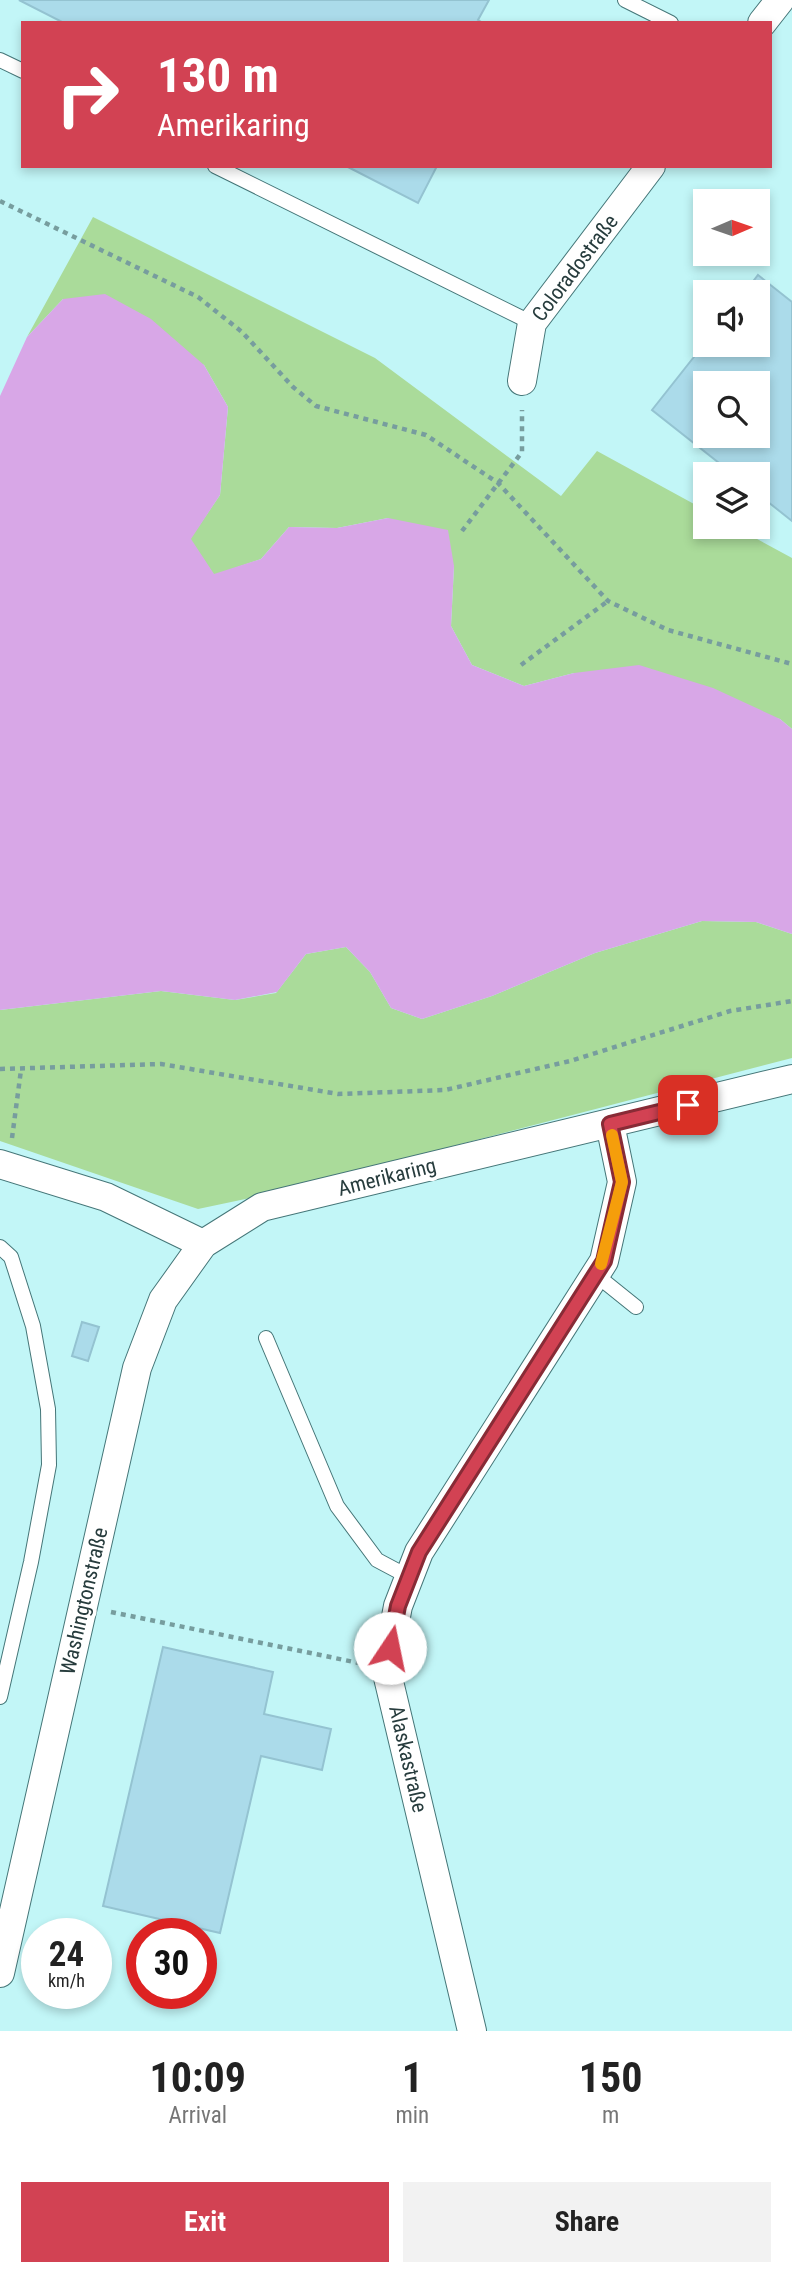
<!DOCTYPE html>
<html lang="en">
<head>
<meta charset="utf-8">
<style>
	:root { --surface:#fff; --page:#f2f2f2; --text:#222; --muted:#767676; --accent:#d24253 }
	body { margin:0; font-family:"Roboto Condensed",sans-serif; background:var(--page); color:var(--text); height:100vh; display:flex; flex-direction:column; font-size:26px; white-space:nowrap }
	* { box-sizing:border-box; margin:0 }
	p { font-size:23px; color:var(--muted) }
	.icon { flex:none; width:38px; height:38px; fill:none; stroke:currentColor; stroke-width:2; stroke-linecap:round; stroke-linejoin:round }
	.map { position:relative; height:2031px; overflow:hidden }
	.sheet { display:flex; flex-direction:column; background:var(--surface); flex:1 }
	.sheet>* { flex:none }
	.banner { position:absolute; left:21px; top:21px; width:751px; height:147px; border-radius:0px; box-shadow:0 4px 10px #0003; background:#d24253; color:#fff; overflow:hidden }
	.needle { width:46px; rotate:88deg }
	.tools { position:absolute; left:693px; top:189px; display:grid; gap:14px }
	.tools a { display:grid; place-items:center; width:77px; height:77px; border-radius:0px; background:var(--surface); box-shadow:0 4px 10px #0003; font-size:35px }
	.speed { position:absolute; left:21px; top:1918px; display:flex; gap:14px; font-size:35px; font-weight:700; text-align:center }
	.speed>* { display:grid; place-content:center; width:91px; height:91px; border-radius:50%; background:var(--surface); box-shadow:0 4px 10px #0003; line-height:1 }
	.speed small { font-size:18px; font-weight:400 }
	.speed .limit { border:10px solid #d22; background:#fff; color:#111 }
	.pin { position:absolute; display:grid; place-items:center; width:60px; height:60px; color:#fff; margin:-30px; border-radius:14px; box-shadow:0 4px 10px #0006 }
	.me { position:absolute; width:77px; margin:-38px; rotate:11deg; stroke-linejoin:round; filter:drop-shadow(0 0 5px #0008) }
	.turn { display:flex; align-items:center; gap:24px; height:147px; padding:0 21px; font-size:32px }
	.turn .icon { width:91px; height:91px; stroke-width:2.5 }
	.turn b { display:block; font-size:49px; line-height:60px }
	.eta { display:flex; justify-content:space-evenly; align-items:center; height:119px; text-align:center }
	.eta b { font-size:42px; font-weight:700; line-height:49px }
	.button { display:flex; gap:14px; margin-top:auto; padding:14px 21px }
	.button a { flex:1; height:80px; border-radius:0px; background:var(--accent); color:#fff; font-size:28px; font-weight:700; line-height:80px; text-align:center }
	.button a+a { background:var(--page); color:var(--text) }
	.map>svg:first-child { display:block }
	.green { fill:#aadb9a }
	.water { fill:#d8a7e7 }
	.building { fill:#abdbea; stroke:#94c3d1; stroke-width:2; fill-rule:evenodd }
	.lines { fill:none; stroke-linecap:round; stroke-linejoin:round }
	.lane-casing { stroke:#457678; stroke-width:16 }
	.street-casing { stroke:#457678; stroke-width:30 }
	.path { stroke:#779d9e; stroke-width:4.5; stroke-dasharray:5 5; stroke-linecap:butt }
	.lane { stroke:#fff; stroke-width:14 }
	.street { stroke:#fff; stroke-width:28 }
	.route-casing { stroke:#882b36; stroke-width:18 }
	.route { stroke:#d24253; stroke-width:12 }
	.slow { stroke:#f59e0b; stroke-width:12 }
	.labels { text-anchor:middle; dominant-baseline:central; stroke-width:7; stroke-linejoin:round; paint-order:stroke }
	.street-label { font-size:21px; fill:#273c3d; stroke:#fff }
</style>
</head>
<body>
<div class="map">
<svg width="792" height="2031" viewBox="0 0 792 2031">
	<rect width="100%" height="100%" fill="#c2f6f7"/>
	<g class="green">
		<polygon points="93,217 375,358 561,496 597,451 705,510 705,527 735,527 792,558 792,729 780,719 574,673 524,686 472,665 451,626 454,566 388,518 337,528 289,527 261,559 214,575 190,539 220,495 228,407 204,365 63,299 27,337"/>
		<polygon points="702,921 756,922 792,934 792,1058 260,1196 198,1209 0,1141 0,1010 161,991 235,1000 276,993 306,954 346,947 370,972 391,1008 422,1019 492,996 595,953"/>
	</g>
	<polygon class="water" points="105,294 151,319 204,365 228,407 220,495 191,539 214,574 261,559 289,527 337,528 388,518 448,530 454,566 451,626 472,665 524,686 574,673 639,665 713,688 780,719 792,729 792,934 756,922 702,921 595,953 492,996 422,1019 391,1008 370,972 346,947 306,954 277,992 235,1000 161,991 0,1010 0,396 27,337 63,299"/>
	<g class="building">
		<polygon points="19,0 489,0 478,20 483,23 64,23"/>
		<polygon points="346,166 437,166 418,203"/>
		<path d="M758,275L792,302V521L758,494V474H733L652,410L705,343L758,345V292H745ZM705,383H758V436H705Z"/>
		<polygon points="82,1322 99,1327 88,1361 72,1356"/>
		<polygon points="163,1647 273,1672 264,1714 331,1729 322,1770 261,1756 220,1933 103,1906"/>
	</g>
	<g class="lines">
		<g class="lane-casing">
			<g id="lane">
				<polyline points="625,0 671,23"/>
				<polyline points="0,60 23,71"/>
				<polyline points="215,166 532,323"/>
				<polyline points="0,1247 11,1257 33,1326 48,1409 49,1465 31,1562 0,1697"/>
				<polyline points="595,1274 636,1307"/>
				<polyline points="266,1338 337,1506 377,1560 409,1577"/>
			</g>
		</g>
		<g class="street-casing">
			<g id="street">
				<polyline points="762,23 780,0"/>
				<polyline points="522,381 532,323 651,166"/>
				<polyline points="0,1164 106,1197 203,1244"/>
				<polyline points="0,1973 137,1368 163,1300 203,1244 262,1207 792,1079"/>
				<polyline points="472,2031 386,1669 398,1606 419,1552 604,1261 622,1182 610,1124"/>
			</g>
		</g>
		<g class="path">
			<polyline points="0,201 198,297 242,332 293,387 316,406 426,435 498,483 608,601 668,630 792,664"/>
			<polyline points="462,531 522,452 522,410"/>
			<polyline points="521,665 608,601"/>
			<polyline points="0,1069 161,1064 338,1094 445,1090 570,1061 730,1011 792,1001"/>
			<polyline points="12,1138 21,1070"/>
			<polyline points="111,1612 359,1663"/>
		</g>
		<use href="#lane" class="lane"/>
		<use href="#street" class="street"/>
	</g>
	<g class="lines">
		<g class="route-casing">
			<polyline id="route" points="390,1648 398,1606 419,1552 604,1261 622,1182 610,1124 688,1105"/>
		</g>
		<use href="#route" class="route"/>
		<polyline class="slow" points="601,1264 622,1182 612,1135"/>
	</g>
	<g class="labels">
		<g class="street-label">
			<text transform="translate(575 268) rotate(-53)">Coloradostraße</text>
			<text transform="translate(387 1177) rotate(-14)">Amerikaring</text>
			<text transform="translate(84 1601) rotate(-77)">Washingtonstraße</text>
			<text transform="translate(408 1759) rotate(77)">Alaskastraße</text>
		</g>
	</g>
</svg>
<div class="tools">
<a><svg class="needle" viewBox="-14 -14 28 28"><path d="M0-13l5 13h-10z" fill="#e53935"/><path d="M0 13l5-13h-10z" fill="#767676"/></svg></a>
<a><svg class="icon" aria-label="sound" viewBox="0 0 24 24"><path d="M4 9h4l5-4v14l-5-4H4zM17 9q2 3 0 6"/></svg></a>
<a><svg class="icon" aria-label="search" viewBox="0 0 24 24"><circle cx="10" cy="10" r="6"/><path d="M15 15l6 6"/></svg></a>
<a><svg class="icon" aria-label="layers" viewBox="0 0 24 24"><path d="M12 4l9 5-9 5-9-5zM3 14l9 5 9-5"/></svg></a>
</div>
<div class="speed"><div>24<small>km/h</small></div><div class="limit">30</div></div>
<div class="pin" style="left:688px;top:1105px;background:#d93025"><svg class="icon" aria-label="arrive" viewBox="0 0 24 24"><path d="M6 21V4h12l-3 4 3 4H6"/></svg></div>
<svg class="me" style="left:390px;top:1648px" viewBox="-20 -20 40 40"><circle r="19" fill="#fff"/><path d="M0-13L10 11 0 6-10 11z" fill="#d24253"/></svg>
<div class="banner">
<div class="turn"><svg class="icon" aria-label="right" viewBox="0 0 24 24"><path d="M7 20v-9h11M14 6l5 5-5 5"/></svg><div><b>130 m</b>Amerikaring</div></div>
</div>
</div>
<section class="sheet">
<div class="eta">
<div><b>10:09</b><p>Arrival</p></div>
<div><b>1</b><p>min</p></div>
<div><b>150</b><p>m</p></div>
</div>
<div class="button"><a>Exit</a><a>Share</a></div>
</section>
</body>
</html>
